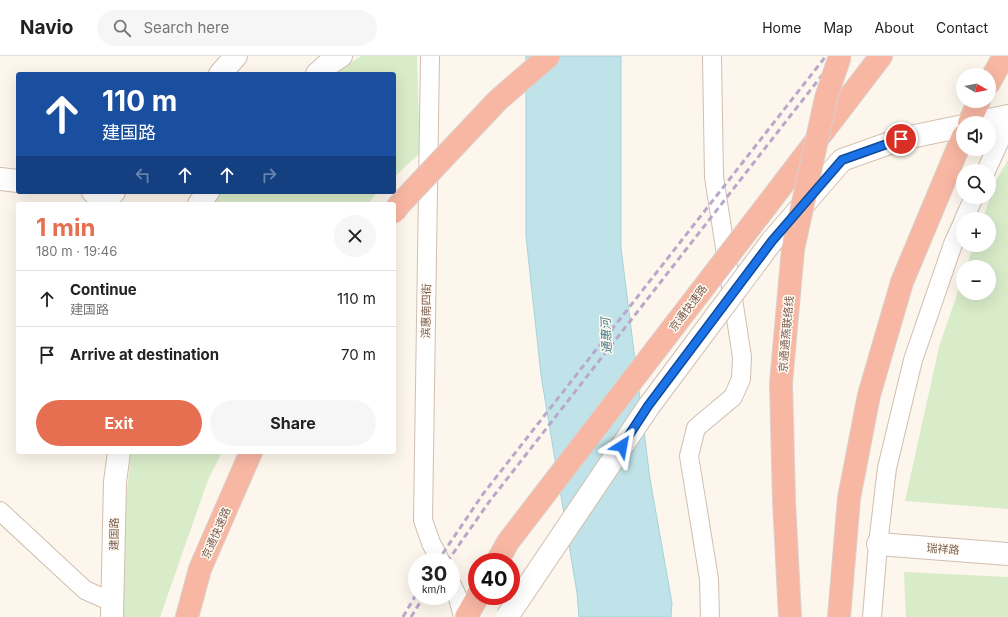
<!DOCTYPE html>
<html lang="en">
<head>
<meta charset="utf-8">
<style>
	:root { --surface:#fff; --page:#f6f6f6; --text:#222; --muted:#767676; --line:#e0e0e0; --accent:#e76f51 }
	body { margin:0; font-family:Inter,"Noto Sans SC",sans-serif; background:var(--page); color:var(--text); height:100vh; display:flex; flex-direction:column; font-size:15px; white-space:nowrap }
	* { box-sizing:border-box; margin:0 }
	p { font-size:13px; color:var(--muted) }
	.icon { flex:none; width:22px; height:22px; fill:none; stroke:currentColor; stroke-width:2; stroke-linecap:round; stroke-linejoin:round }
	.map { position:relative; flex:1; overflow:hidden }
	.panel { position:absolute; left:16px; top:146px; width:380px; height:252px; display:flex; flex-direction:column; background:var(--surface); border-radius:4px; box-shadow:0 4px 16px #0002 }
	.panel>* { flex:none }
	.banner { position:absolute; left:16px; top:16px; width:380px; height:122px; border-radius:4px; box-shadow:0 4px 16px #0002; background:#1a4fa0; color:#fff; overflow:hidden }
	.needle { width:26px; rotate:99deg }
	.tools { position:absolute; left:956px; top:12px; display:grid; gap:8px }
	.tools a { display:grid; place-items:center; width:40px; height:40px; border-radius:50%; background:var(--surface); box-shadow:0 4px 16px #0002; font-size:20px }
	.speed { position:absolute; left:408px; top:497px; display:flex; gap:8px; font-size:20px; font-weight:700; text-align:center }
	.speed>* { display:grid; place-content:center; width:52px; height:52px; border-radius:50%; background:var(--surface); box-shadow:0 4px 16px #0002; line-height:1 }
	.speed small { font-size:10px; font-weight:400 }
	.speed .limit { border:6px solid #d22; background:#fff; color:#111 }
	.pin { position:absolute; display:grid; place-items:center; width:34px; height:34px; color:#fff; margin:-17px; border:2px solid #fff; border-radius:50%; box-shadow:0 1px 4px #0007 }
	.me { position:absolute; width:44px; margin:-22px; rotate:34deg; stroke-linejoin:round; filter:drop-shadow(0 0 3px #0008) }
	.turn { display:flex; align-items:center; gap:14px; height:84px; padding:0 20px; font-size:18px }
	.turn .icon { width:52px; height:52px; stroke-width:2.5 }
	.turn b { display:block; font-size:28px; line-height:34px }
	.lanes { display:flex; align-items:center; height:38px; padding:0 20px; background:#0003; justify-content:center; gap:20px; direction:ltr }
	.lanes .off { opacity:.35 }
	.round { display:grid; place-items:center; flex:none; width:42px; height:42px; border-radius:21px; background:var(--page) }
	.summary { display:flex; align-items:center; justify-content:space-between; height:68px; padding:0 20px }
	h1 { font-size:24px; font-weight:700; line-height:30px; color:var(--accent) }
	.action { display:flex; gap:8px; margin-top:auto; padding:8px 20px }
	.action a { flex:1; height:46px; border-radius:24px; background:var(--accent); color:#fff; font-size:16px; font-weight:700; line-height:46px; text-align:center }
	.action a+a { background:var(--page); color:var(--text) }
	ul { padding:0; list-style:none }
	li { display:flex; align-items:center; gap:12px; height:56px; padding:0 20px; border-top:1px solid var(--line) }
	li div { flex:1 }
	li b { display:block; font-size:15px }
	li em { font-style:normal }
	header { display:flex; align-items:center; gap:24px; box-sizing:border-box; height:56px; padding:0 20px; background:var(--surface); border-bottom:1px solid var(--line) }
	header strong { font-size:19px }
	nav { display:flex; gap:22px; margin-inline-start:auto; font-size:14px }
	.search { width:280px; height:36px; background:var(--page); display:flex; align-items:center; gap:10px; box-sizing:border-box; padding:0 14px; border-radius:22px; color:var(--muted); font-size:15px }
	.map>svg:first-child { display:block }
	.green { fill:#d8ecc9 }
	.water { fill:#bfe3e8; stroke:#a5d3da }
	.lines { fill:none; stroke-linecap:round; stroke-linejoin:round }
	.minor-casing { stroke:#d1beb0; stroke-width:20 }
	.tertiary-casing { stroke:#d1beb0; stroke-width:24 }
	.secondary-casing { stroke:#d6c0b0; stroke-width:24 }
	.motorway-casing { stroke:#dad1cd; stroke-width:24 }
	.minor { stroke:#fff; stroke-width:18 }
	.tertiary { stroke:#fff; stroke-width:22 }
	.secondary { stroke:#fff; stroke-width:22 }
	.motorway { stroke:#f7b7a3; stroke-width:22 }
	.rail { stroke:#b9a8c9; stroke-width:3; stroke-dasharray:6 4; stroke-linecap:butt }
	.tertiary-bridge-casing { stroke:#d1beb0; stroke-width:24; stroke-linecap:butt }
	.motorway-bridge-casing { stroke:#dad1cd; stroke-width:24; stroke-linecap:butt }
	.tertiary-bridge { stroke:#fff; stroke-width:22 }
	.motorway-bridge { stroke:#f7b7a3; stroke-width:22 }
	.route-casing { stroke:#114b97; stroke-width:10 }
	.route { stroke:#1a73e8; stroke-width:7 }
	.labels { text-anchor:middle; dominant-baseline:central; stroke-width:3; stroke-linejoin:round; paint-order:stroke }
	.street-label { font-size:11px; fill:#7a5c4d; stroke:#fffaf3 }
	.water-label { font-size:12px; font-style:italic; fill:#437c86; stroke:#fffaf3 }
</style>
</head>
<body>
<header>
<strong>Navio</strong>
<div class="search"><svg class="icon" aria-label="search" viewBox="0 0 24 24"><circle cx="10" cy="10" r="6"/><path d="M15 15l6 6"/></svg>Search here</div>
<nav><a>Home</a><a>Map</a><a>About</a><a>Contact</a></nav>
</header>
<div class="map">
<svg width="1008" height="561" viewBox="0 0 1008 561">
	<rect width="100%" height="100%" fill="#fdf6ec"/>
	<g class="green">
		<polygon points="361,0 417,0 420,97 394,121 394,18 334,18"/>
		<polygon points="1008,104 1008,453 905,445 939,291 963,221 963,237 989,237 989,211 966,211 974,189 989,189 989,163 983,163 995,126"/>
		<polygon points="219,136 377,136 368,148 212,148"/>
		<polygon points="131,396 222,396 208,424 160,561 119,561 123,475"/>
		<polygon points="904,516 1008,521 1008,561 906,561"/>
	</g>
	<polygon class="water" points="526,0 621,0 621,192 650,423 672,547 671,561 579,561 577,537 541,319 526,180"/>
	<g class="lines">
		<g class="minor-casing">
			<g id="minor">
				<polyline points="430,0 423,464 431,487 441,506"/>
				<polyline points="986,115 1008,67"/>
				<polyline points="964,163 974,141"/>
				<polyline points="0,455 85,534 112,546"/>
				<polyline points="451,527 458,542 463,561"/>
				<polyline points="710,561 709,523 689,400 696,372 733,341 741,323 742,301 714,121 712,0"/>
				<polyline points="872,561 878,488 887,412 913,304 953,188 963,166"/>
			</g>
		</g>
		<g class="tertiary-casing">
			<g id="tertiary">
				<polyline points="220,18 236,0"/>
				<polyline points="317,18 327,9 341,0"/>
				<polyline points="0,123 18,125"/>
				<polyline points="93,136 108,138 114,136"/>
				<polyline points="199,148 208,136"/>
				<polyline points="878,488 1008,498"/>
				<polyline points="112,561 115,426 119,396"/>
			</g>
		</g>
		<g class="secondary-casing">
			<g id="secondary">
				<polyline points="975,67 1008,60"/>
				<polyline points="772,185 842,104 901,83 963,70"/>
			</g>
		</g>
		<g class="motorway-casing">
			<g id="motorway">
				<polyline points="989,27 1004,0"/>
				<polyline points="969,67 979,45"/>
				<polyline points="764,153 881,0"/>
				<polyline points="187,561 200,513 251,396"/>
				<polyline points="466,561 478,540"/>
				<polyline points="790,561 784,445 781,327 793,193"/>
				<polyline points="839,561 849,442 869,339 902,226 963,80"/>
			</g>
		</g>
		<use href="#minor" class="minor"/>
		<use href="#tertiary" class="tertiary"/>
		<use href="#secondary" class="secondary"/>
		<use href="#motorway" class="motorway"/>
		<g class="rail">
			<polyline points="437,506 483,438 826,0"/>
			<polyline points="447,506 489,446 837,0"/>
			<polyline points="403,561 417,537"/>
			<polyline points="411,561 424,540"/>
		</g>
		<g class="tertiary-bridge-casing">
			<polyline id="tertiary-bridge" points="507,561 649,350 772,185"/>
		</g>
		<g class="motorway-bridge-casing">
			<g id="motorway-bridge">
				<polyline points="394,156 399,149 498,44 549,0"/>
				<polyline points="793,193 826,42 840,0"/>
				<polyline points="497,506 508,486 764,153"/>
			</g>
		</g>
		<use href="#tertiary-bridge" class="tertiary-bridge"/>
		<use href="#motorway-bridge" class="motorway-bridge"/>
	</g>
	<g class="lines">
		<g class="route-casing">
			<polyline id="route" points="622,390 648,350 772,185 842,104 901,83"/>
		</g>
		<use href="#route" class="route"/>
	</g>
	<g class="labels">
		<g class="street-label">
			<text transform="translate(688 252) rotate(-53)">京通快速路</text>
			<text transform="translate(426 255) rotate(-89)">滨惠南四街</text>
			<text transform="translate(786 278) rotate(-85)">京通通燕联络线</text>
			<text transform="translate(216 477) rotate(-66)">京通快速路</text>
			<text transform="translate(114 478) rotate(-89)">建国路</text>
			<text transform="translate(943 493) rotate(4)">瑞祥路</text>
		</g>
		<g class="water-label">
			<text transform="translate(606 280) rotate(-92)">通惠河</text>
		</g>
	</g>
</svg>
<div class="tools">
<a><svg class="needle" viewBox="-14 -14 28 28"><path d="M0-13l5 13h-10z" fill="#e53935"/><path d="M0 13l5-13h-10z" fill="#767676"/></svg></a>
<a><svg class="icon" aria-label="sound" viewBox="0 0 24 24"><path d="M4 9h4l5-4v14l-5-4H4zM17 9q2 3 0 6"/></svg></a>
<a><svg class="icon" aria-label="search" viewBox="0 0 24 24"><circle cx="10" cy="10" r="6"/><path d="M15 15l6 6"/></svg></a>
<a>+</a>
<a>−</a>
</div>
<div class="speed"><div>30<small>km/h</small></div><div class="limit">40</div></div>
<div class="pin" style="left:901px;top:83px;background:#d93025"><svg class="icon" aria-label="arrive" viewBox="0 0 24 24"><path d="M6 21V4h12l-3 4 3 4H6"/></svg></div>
<svg class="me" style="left:622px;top:390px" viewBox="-20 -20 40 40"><path d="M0-17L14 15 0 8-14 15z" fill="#1a73e8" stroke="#fff" stroke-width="4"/></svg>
<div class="banner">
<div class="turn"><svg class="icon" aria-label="ahead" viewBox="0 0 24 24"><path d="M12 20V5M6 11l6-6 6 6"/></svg><div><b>110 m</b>建国路</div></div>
<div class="lanes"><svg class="icon off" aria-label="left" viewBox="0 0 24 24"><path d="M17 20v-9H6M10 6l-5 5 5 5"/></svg><svg class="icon" aria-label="ahead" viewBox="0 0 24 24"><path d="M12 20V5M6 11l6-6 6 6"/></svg><svg class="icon" aria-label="ahead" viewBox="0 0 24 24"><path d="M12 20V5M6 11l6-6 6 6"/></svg><svg class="icon off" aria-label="right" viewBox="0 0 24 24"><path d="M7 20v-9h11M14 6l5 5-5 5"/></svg></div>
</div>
<section class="panel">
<div class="summary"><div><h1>1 min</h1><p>180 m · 19:46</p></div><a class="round"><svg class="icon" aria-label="close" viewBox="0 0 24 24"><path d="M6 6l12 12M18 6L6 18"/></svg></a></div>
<ul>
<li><svg class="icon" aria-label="ahead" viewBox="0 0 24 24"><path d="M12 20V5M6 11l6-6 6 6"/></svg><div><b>Continue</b><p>建国路</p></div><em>110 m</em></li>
<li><svg class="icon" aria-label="arrive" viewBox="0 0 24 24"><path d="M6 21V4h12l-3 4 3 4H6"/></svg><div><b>Arrive at destination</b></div><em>70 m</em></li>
</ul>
<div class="action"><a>Exit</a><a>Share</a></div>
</section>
</div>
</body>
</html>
